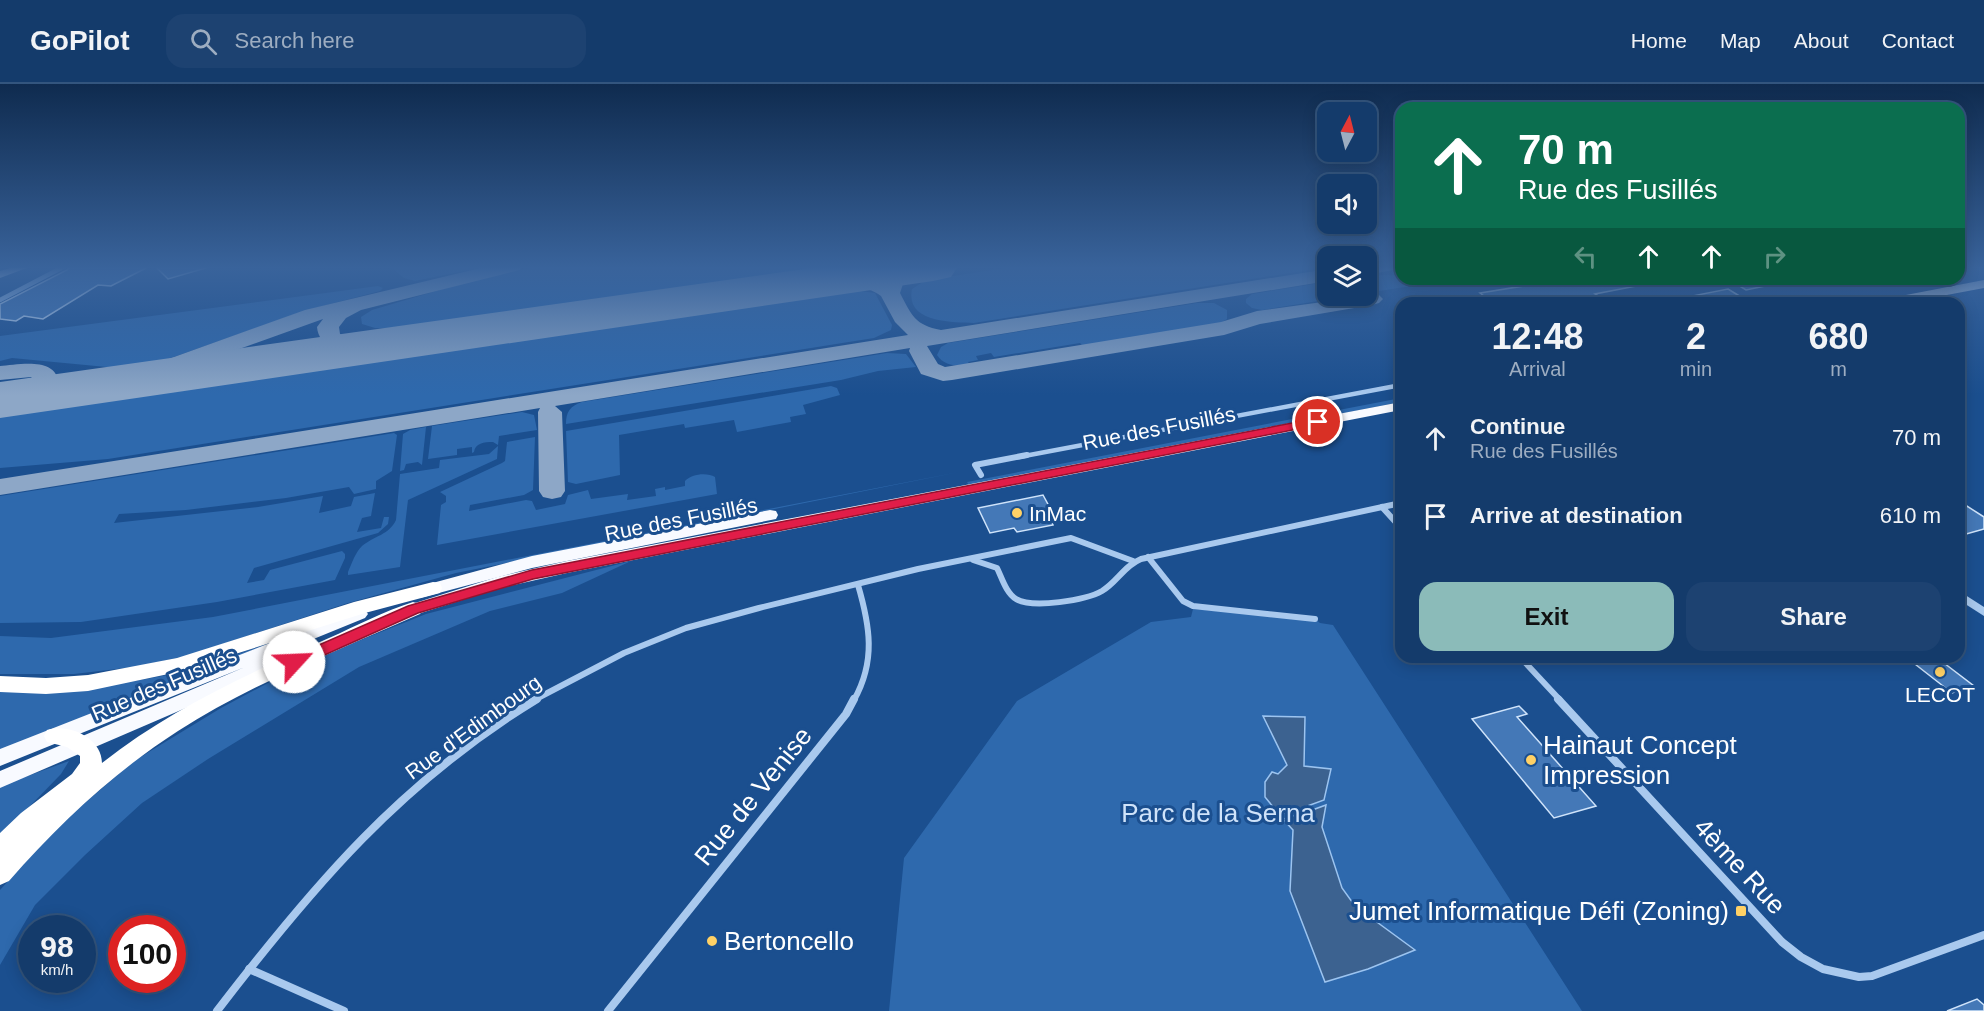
<!DOCTYPE html>
<html lang="en">
<head>
<meta charset="utf-8">
<style>
	:root { --surface:#143b6b; --page:#1d4271; --text:#f1f3f6; --muted:#9dadc1; --line:#33557e; --accent:#8bbbb9 }
	body { margin:0; font-family:Helvetica,sans-serif; background:var(--page); color:var(--text); height:100vh; display:flex; flex-direction:column; font-size:22px; white-space:nowrap }
	* { box-sizing:border-box; margin:0 }
	p { font-size:20px; color:var(--muted) }
	.icon { flex:none; width:33px; height:33px; fill:none; stroke:currentColor; stroke-width:2; stroke-linecap:round; stroke-linejoin:round }
	.map { position:relative; flex:1; overflow:hidden }
	.sheet { position:absolute; left:1395px; top:213px; width:570px; height:366px; display:flex; flex-direction:column; background:var(--surface); border-radius:18px; box-shadow:0 3px 15px #0003,0 0 0 2px var(--line) }
	.sheet>* { flex:none }
	.guide { position:absolute; left:1395px; top:18px; width:570px; height:183px; border-radius:18px; box-shadow:0 3px 15px #0003,0 0 0 2px var(--line); background:#0b6e4f; color:#fff; overflow:hidden }
	.needle { width:39px; rotate:7deg }
	.controls { position:absolute; left:1317px; top:18px; display:grid; gap:12px }
	.controls a { display:grid; place-items:center; width:60px; height:60px; border-radius:12px; background:var(--surface); box-shadow:0 3px 15px #0003,0 0 0 2px var(--line); font-size:30px }
	.speed { position:absolute; left:18px; top:831px; display:flex; gap:12px; font-size:30px; font-weight:700; text-align:center }
	.speed>* { display:grid; place-content:center; width:78px; height:78px; border-radius:50%; background:var(--surface); box-shadow:0 3px 15px #0003,0 0 0 2px var(--line); line-height:1 }
	.speed small { font-size:15px; font-weight:400 }
	.speed .limit { border:9px solid #d22; background:#fff; color:#111 }
	.pin { position:absolute; display:grid; place-items:center; width:51px; height:51px; color:#fff; margin:-26px; border:3px solid #fff; border-radius:50%; box-shadow:0 2px 6px #0007 }
	.me { position:absolute; width:66px; margin:-33px; rotate:65deg; stroke-linejoin:round; filter:drop-shadow(0 0 4px #0008) }
	.turn { display:flex; align-items:center; gap:21px; height:126px; padding:0 24px; font-size:27px }
	.turn .icon { width:78px; height:78px; stroke-width:2.5 }
	.turn b { display:block; font-size:42px; line-height:51px }
	.lanes { display:flex; align-items:center; height:57px; padding:0 24px; background:#0003; justify-content:center; gap:30px; direction:ltr }
	.lanes .off { opacity:.35 }
	.eta { display:flex; justify-content:space-evenly; align-items:center; height:102px; text-align:center }
	.eta b { font-size:36px; font-weight:700; line-height:42px }
	.action { display:flex; gap:12px; margin-top:auto; padding:12px 24px }
	.action a { flex:1; height:69px; border-radius:18px; background:var(--accent); color:#111; font-size:24px; font-weight:700; line-height:69px; text-align:center }
	.action a+a { background:var(--page); color:var(--text) }
	ul { padding:0; list-style:none }
	li { display:flex; align-items:center; gap:18px; height:78px; padding:0 24px }
	li div { flex:1 }
	li b { display:block; font-size:22px }
	li em { font-style:normal }
	header { display:flex; align-items:center; gap:36px; box-sizing:border-box; height:84px; padding:0 30px; background:var(--surface); border-bottom:2px solid var(--line) }
	header strong { font-size:28px }
	nav { display:flex; gap:33px; margin-inline-start:auto; font-size:21px }
	.search { width:420px; height:54px; background:var(--page); display:flex; align-items:center; gap:15px; box-sizing:border-box; padding:0 21px; border-radius:18px; color:var(--muted); font-size:22px }
	.map>svg:first-child { display:block }
	.green { fill:#2e69ad }
	.water { fill:#3c6290; stroke:#9cc4f0; stroke-width:1.5 }
	.lines { fill:none; stroke-linecap:round; stroke-linejoin:round }
	.taxiway { fill:#8da7c7; fill-rule:evenodd }
	.runway { fill:#8da7c7; fill-rule:evenodd }
	.building { fill:#4478b7; stroke:#cfe3fa; stroke-width:1.5 }
	.minor-far2 { stroke:#a9c9ee; stroke-width:4.5 }
	.minor-far1 { stroke:#a9c9ee; stroke-width:6 }
	.minor { stroke:#a9c9ee; stroke-width:8 }
	.tertiary { fill:#a9c9ee; fill-rule:evenodd }
	.primary { fill:#f0f6ff; fill-rule:evenodd }
	.trunk { fill:#f8faff; fill-rule:evenodd }
	.motorway { fill:#fff; fill-rule:evenodd }
	.route { fill:#e11d48; stroke:#92132f; stroke-width:1.5 }
	.poi-dot { fill:#ffd166; stroke:#1b4f8f; stroke-width:2 }
	.labels { text-anchor:middle; dominant-baseline:central; stroke-width:6; stroke-linejoin:round; paint-order:stroke }
	.street-label { font-size:21px; fill:#fff; stroke:#1b4f8f }
	.poi-label { font-size:21px; fill:#fff; stroke:#1b4f8f; text-anchor:start }
	.near-poi-label { font-size:26px; fill:#fff; stroke:#1b4f8f; text-anchor:start }
	.near-street-label { font-size:26px; fill:#fff; stroke:#1b4f8f }
	.near-park-label { font-size:26px; fill:#cfe3fa; stroke:#1b4f8f }
</style>
</head>
<body>
<header>
<strong>GoPilot</strong>
<div class="search"><svg class="icon" aria-label="search" viewBox="0 0 24 24"><circle cx="10" cy="10" r="6"/><path d="M15 15l6 6"/></svg>Search here</div>
<nav><a>Home</a><a>Map</a><a>About</a><a>Contact</a></nav>
</header>
<div class="map">
<svg width="1984" height="927" viewBox="0 0 1984 927">
	<rect width="100%" height="100%" fill="#1b4f8f"/>
	<g class="green">
		<polygon points="401,182 488,182 415,197 404,194 392,184"/>
		<polygon points="539,182 847,182 397,245 375,244 362,240 361,233 372,226 463,199"/>
		<path d="M1020,182H1327L1328,183L974,239C952,238 905,239 912,205L926,196Z"/>
		<polygon points="1383,191 1401,191 1401,195 1430,195 1429,199 1367,209 1367,192"/>
		<polygon points="1327,198 1328,212 1349,212 1262,226 1252,224 1246,219 1246,215 1252,210"/>
		<polygon points="378,202 383,204 380,207 304,227 168,275 131,284 117,284 12,274 0,277 0,252"/>
		<polygon points="853,206 875,209 892,241 891,246 874,254 108,375 0,384 0,333 5,332"/>
		<path d="M1197,219H1214L1227,226V235L1219,240L1083,262L1080,259L994,273L991,269L976,272L978,276L968,278L970,281C958,283 944,282 937,271L941,263L948,259Z"/>
		<path d="M887,269L906,270L916,283L878,287L841,296L566,340C566,328 570,322 582,318Z"/>
		<polygon points="831,302 837,304 840,311 803,321 806,330 790,333 791,338 737,348 734,336 685,344 684,340 619,351 620,391 576,400 568,398 566,347"/>
		<polygon points="1401,314 1401,318 969,401 967,398"/>
		<path d="M522,328L534,331L537,346L499,352L498,361L493,358C484,358 475,359 474,368L472,369V363L457,365V371L428,375L432,342Z"/>
		<polygon points="426,343 422,381 418,378 406,380 404,386 400,387 403,350 410,346"/>
		<polygon points="394,349 397,351 392,387 376,397 376,405 354,410 349,403 286,414 186,426 119,430 114,439 258,423 323,412 319,429 351,422 354,413 375,409 371,432 362,434 357,448 381,444 384,433 389,433 388,440 378,449 254,484 247,499 264,496 270,486 342,467 345,470 345,474 335,496 217,518 81,538 0,539 0,412"/>
		<path d="M535,353L533,406L524,411L470,421L469,427L526,416L532,417L536,426L565,420L568,411L588,406L591,415L628,410L627,416L656,412L655,405L665,403V406L685,402V397C691,390 707,388 715,393L717,410L437,461L441,421L446,418V412L440,408L502,379L505,377L507,358Z"/>
		<path d="M498,362L497,375L408,416L400,483L348,491V488C352,479 355,469 362,462C374,452 389,451 396,436L400,390L439,384L440,376L489,370Z"/>
		<polygon points="959,388 456,489 348,519 186,572 134,583 74,590 0,590 0,552 51,554 213,533"/>
		<polygon points="631,477 562,509 490,527 359,583 208,675 142,719 85,771 35,821 0,881 0,806 59,741 134,677 221,624 311,576 426,530"/>
		<polygon points="1193,525 1315,535 1320,539 1333,541 1582,927 889,927 904,774 1017,617 1151,538 1191,533"/>
		<polygon points="273,558 0,666 0,607 135,597 189,587"/>
		<polygon points="69,677 61,690 0,753 0,702"/>
	</g>
	<polygon class="water" points="1263,632 1305,633 1304,682 1331,685 1324,716 1302,724 1304,729 1326,721 1322,743 1342,804 1355,822 1415,866 1368,885 1325,898 1290,807 1293,746 1283,735 1302,729 1299,725 1279,730 1265,713 1265,698 1272,688 1278,690 1287,681"/>
	<g class="lines">
		<g class="taxiway">
			<path d="M489,182H523L520,186L361,226L346,234L339,243L340,250C361,263 385,249 407,254L410,259L407,264C382,270 320,278 317,243L323,235L136,302L56,313L0,332V317L36,305L34,296L31,293L0,296V282C17,281 57,272 58,299L124,291L305,226Z"/>
			<path d="M910,182H940C935,189 912,195 903,200L900,209C912,232 915,241 941,246L1328,185V197L927,262L938,280L945,283L1221,238L1257,227L1366,212L1372,209L1379,211L1383,215L1379,219L1372,221L1260,240L1224,251L952,296L943,297L921,290L909,267L910,264L555,322L562,328L565,407L561,413L552,415L543,413L539,407L538,328L540,324L0,411V395L908,251L895,238L881,212C864,199 846,205 827,200L824,196L827,192C845,187 866,190 883,196L886,193Z"/>
			<polygon points="1366,182 1396,182 1393,186 1366,191"/>
		</g>
		<polygon class="runway" points="826,182 958,182 951,193 933,197 0,334 0,298"/>
	</g>
	<g class="building">
		<polygon points="70,182 150,182 111,202 98,201 43,235 24,232 16,237 0,235 0,220 67,186"/>
		<polygon points="155,182 206,182 206,184 168,195"/>
		<polygon points="1605,195 1632,195 1642,201 1595,210 1609,219 1469,219 1469,214 1484,212 1480,209 1561,196 1574,196 1580,199"/>
		<polygon points="1728,195 1780,195 1780,199 1746,206"/>
		<polygon points="1728,205 1751,219 1697,219 1687,213"/>
		<polygon points="1043,411 1056,435 1051,436 1053,441 1017,448 1014,444 990,449 978,424"/>
		<polygon points="1959,417 1984,433 1984,445 1959,452"/>
		<polygon points="1906,573 1936,573 1974,602 1952,609"/>
		<polygon points="1519,622 1527,630 1517,633 1596,722 1554,734 1472,635"/>
		<polygon points="1977,915 1984,921 1984,927 1947,927"/>
	</g>
	<g class="lines">
		<g class="minor-far2">
			<polyline points="0,216 65,182"/>
			<polyline points="1019,373 1401,301"/>
		</g>
		<g class="minor-far1">
			<polyline points="981,391 975,381 1027,371"/>
			<polyline points="1382,423 1401,444"/>
			<polyline points="1148,473 1183,517 1193,522 1315,535"/>
			<path d="M973,476L997,484C1002,494 1006,509 1016,515C1033,525 1086,516 1102,507C1117,498 1124,482 1141,475L1401,419"/>
			<polyline points="1520,573 1560,616"/>
			<polyline points="534,616 624,569 686,544 759,524 918,485 1071,454 1133,477"/>
			<path d="M854,616C876,577 870,542 858,501"/>
		</g>
		<g class="minor">
			<polyline points="1558,615 1782,858 1801,873 1823,885 1859,893 1872,892 1984,851"/>
			<polyline points="249,885 344,927"/>
			<path d="M217,927C313,802 401,698 537,615"/>
			<polyline points="608,927 846,630 854,615"/>
		</g>
		<polygon class="tertiary" points="1959,507 1984,523 1984,532 1959,516"/>
		<polygon class="primary" points="17,182 32,182 0,194 0,187"/>
		<g class="trunk">
			<polygon points="1984,196 1984,204 1904,219 1879,219 1885,215"/>
			<polygon points="1401,318 1401,326 567,489 500,504 402,535 396,533 393,529 396,525 497,493 567,477"/>
			<polygon points="770,426 776,427 778,431 776,435 532,484 420,514 414,512 411,508 414,504 532,472"/>
			<polygon points="359,524 365,526 368,530 365,534 289,565 295,567 298,572 295,577 0,704 0,687 245,583 0,682 0,665"/>
		</g>
		<g class="motorway">
			<polygon points="433,498 440,499 442,504 440,509 365,529 178,588 88,607 46,610 0,608 0,592 46,594 88,591 177,574 354,518"/>
			<path d="M413,518L420,520L423,525L420,530C339,566 253,599 178,647C114,688 59,740 9,797L0,801V749L21,729L72,690L80,679V672L67,663L47,658L44,652L47,646C69,639 102,654 102,679C170,625 250,589 329,554C356,542 384,527 413,518Z"/>
		</g>
	</g>
	<linearGradient id="sky" x2="0" y2="1"><stop stop-color="#0f2b4f"/><stop offset="0.59" stop-color="#39639b"/><stop offset="1" stop-color="#39639b" stop-opacity="0"/></linearGradient>
	<rect width="1984" height="311" fill="url(#sky)"/>
	<polygon class="route" points="1318,334 1323,335 1323,340 533,495 418,529 300,582 289,582 287,578 289,574 408,522 532,486"/>
	<g class="poi-dot">
		<circle cx="1017" cy="429" r="6"/>
		<circle cx="1940" cy="588" r="6"/>
		<circle cx="1531" cy="676" r="6"/>
		<rect x="1735" y="821" width="12" height="12" rx="3"/>
		<circle cx="712" cy="857" r="6"/>
	</g>
	<g class="labels">
		<g class="street-label">
			<text transform="translate(1159 344) rotate(-11)">Rue des Fusillés</text>
			<text transform="translate(681 435) rotate(-11)">Rue des Fusillés</text>
			<text transform="translate(164 600) rotate(-23)">Rue des Fusillés</text>
			<text transform="translate(473 643) rotate(-36)">Rue d'Edimbourg</text>
		</g>
		<g class="poi-label">
			<text x="1029" y="429">InMac</text>
			<text x="1940" y="610" text-anchor="middle">LECOT</text>
		</g>
		<g class="near-poi-label">
			<text x="1543" y="661">Hainaut Concept<tspan x="1543" dy="30">Impression</tspan></text>
			<text x="1729" y="827" text-anchor="end">Jumet Informatique Défi (Zoning)</text>
			<text x="724" y="857">Bertoncello</text>
		</g>
		<g class="near-street-label">
			<text transform="translate(753 712) rotate(-51)">Rue de Venise</text>
			<text transform="translate(1740 782) rotate(47)">4ème Rue</text>
		</g>
		<g class="near-park-label">
			<text x="1218" y="729">Parc de la Serna</text>
		</g>
	</g>
</svg>
<div class="controls">
<a><svg class="needle" viewBox="-14 -14 28 28"><path d="M0-13l5 13h-10z" fill="#e53935"/><path d="M0 13l5-13h-10z" fill="#9dadc1"/></svg></a>
<a><svg class="icon" aria-label="sound" viewBox="0 0 24 24"><path d="M4 9h4l5-4v14l-5-4H4zM17 9q2 3 0 6"/></svg></a>
<a><svg class="icon" aria-label="layers" viewBox="0 0 24 24"><path d="M12 4l9 5-9 5-9-5zM3 14l9 5 9-5"/></svg></a>
</div>
<div class="speed"><div>98<small>km/h</small></div><div class="limit">100</div></div>
<div class="pin" style="left:1318px;top:338px;background:#d93025"><svg class="icon" aria-label="arrive" viewBox="0 0 24 24"><path d="M6 21V4h12l-3 4 3 4H6"/></svg></div>
<svg class="me" style="left:294px;top:578px" viewBox="-20 -20 40 40"><circle r="19" fill="#fff"/><path d="M0-13L10 11 0 6-10 11z" fill="#e11d48"/></svg>
<div class="guide">
<div class="turn"><svg class="icon" aria-label="ahead" viewBox="0 0 24 24"><path d="M12 20V5M6 11l6-6 6 6"/></svg><div><b>70 m</b>Rue des Fusillés</div></div>
<div class="lanes"><svg class="icon off" aria-label="left" viewBox="0 0 24 24"><path d="M17 20v-9H6M10 6l-5 5 5 5"/></svg><svg class="icon" aria-label="ahead" viewBox="0 0 24 24"><path d="M12 20V5M6 11l6-6 6 6"/></svg><svg class="icon" aria-label="ahead" viewBox="0 0 24 24"><path d="M12 20V5M6 11l6-6 6 6"/></svg><svg class="icon off" aria-label="right" viewBox="0 0 24 24"><path d="M7 20v-9h11M14 6l5 5-5 5"/></svg></div>
</div>
<section class="sheet">
<div class="eta">
<div><b>12:48</b><p>Arrival</p></div>
<div><b>2</b><p>min</p></div>
<div><b>680</b><p>m</p></div>
</div>
<ul>
<li><svg class="icon" aria-label="ahead" viewBox="0 0 24 24"><path d="M12 20V5M6 11l6-6 6 6"/></svg><div><b>Continue</b><p>Rue des Fusillés</p></div><em>70 m</em></li>
<li><svg class="icon" aria-label="arrive" viewBox="0 0 24 24"><path d="M6 21V4h12l-3 4 3 4H6"/></svg><div><b>Arrive at destination</b></div><em>610 m</em></li>
</ul>
<div class="action"><a>Exit</a><a>Share</a></div>
</section>
</div>
</body>
</html>
